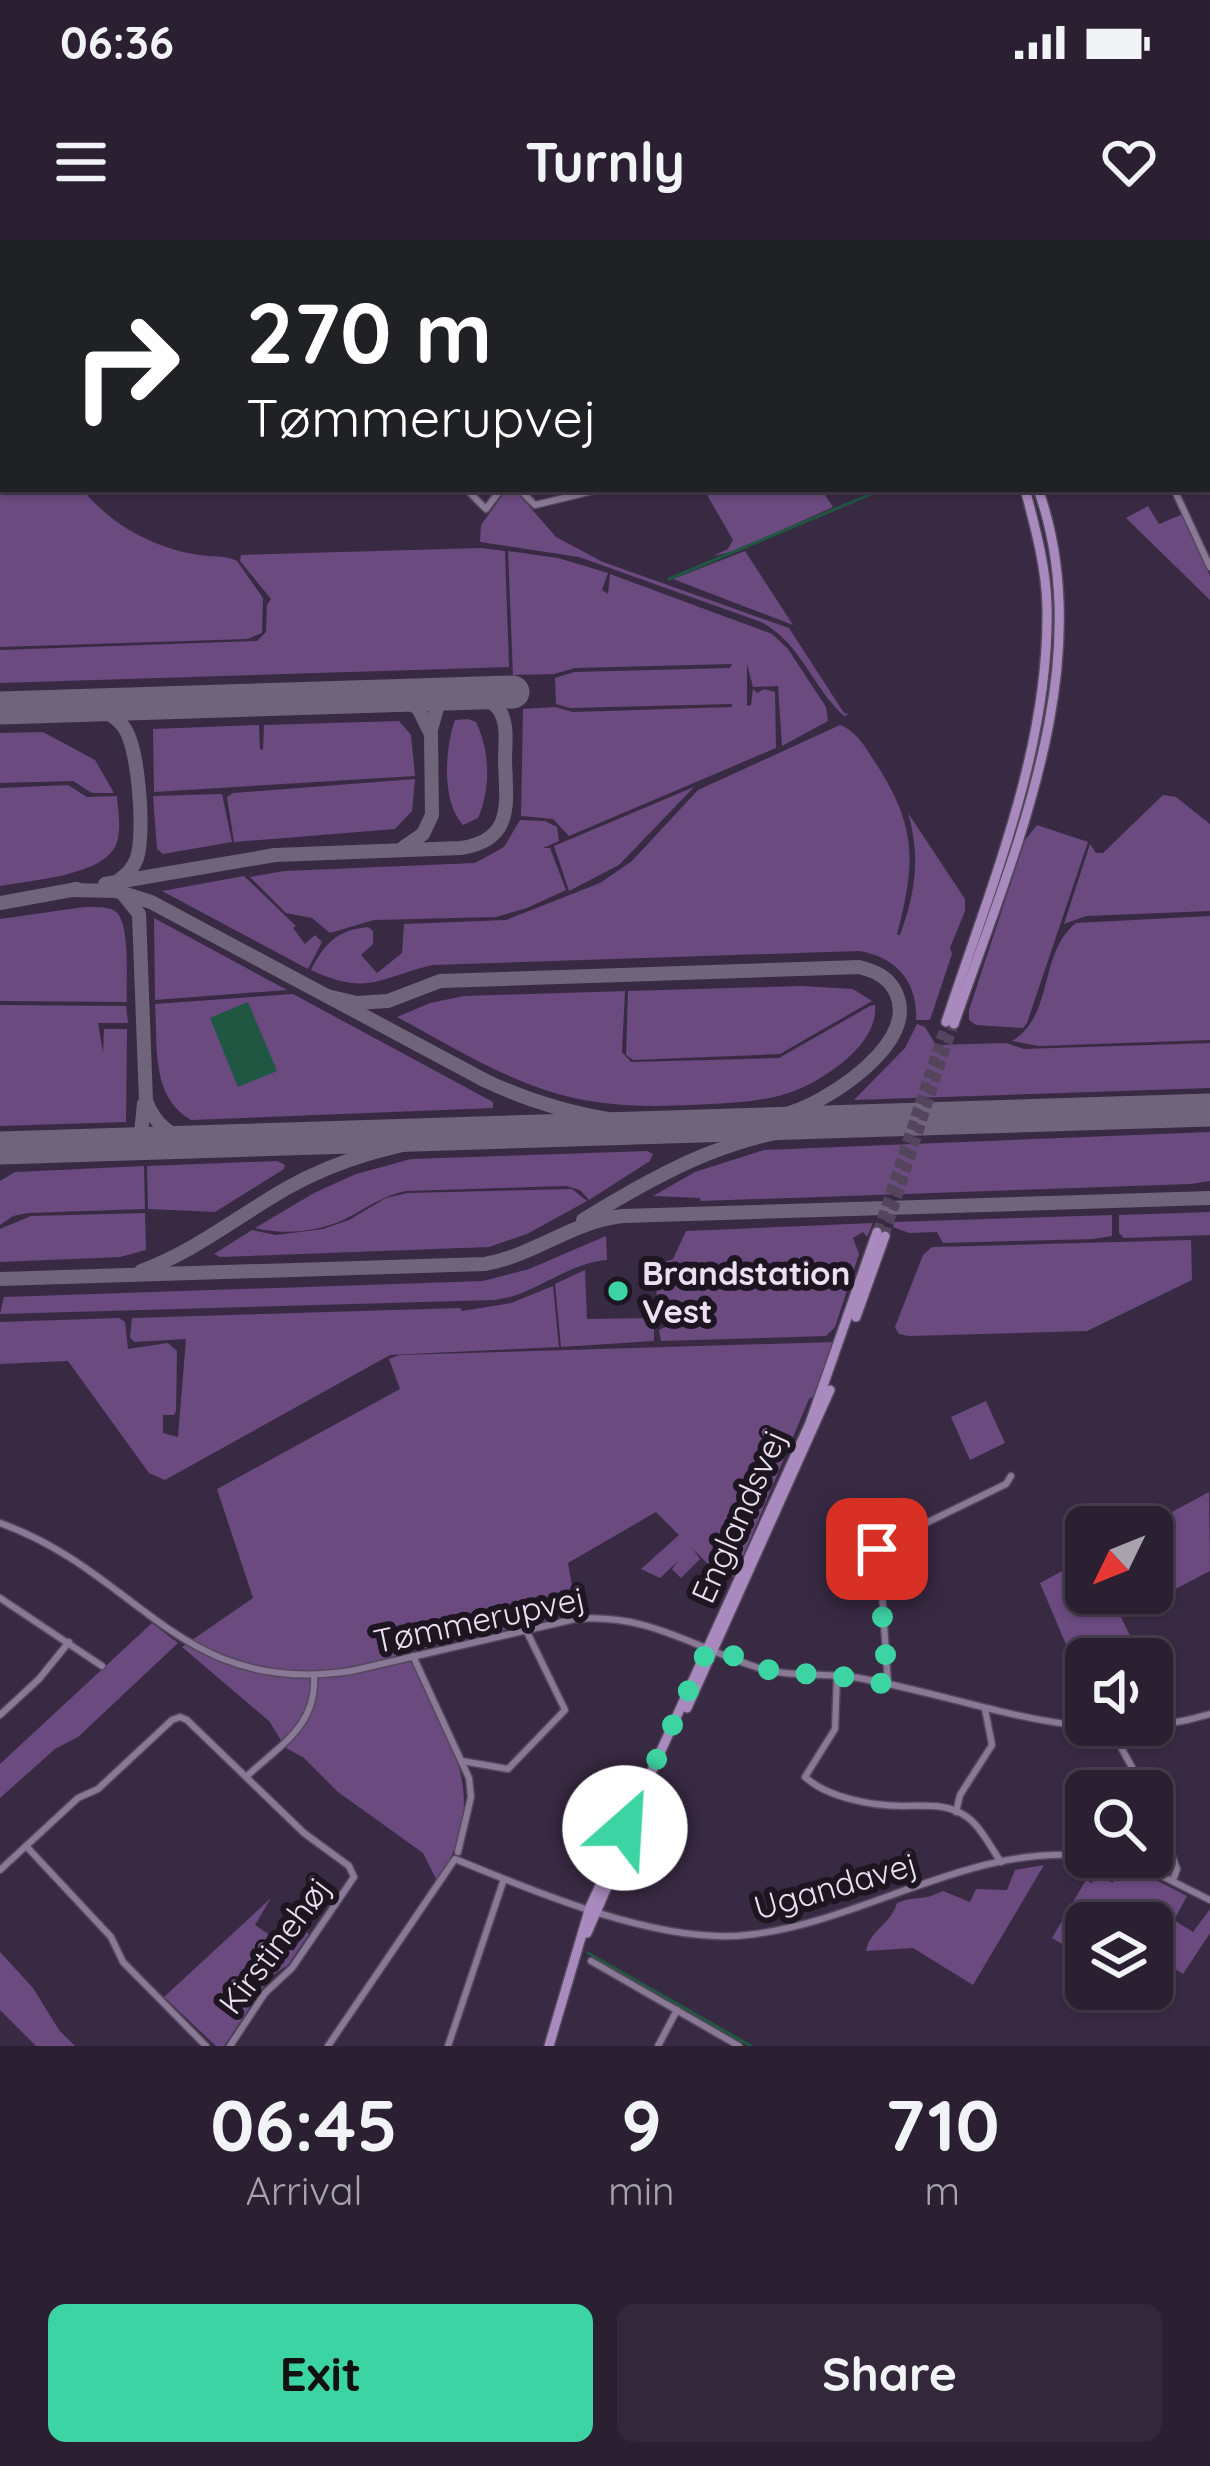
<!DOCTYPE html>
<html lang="en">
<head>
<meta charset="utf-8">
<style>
	:root { --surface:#2b2032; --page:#33283a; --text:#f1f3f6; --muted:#a6a3ac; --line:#473e4d; --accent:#3dd4a3 }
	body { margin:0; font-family:Quicksand,sans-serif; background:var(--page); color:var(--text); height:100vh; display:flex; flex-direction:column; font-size:45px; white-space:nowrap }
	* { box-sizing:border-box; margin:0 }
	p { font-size:39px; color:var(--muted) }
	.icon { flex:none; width:66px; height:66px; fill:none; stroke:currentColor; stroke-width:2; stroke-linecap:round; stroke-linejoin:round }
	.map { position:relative; height:1806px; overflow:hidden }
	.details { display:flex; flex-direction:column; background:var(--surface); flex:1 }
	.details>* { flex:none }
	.top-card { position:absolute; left:0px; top:0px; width:1212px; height:252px; box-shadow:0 3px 9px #0004,0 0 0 3px var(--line); background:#202124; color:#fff; overflow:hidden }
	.needle { width:78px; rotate:227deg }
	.tools { position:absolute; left:1065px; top:1266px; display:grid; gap:24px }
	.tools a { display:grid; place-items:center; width:108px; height:108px; border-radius:18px; background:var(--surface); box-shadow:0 3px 9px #0004,0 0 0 3px var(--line); font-size:60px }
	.pin { position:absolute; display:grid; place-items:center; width:102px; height:102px; color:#fff; margin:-51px; border-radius:24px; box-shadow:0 6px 18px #0006 }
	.me { position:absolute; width:132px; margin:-66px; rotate:26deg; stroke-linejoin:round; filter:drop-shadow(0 0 9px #0008) }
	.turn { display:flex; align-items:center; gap:42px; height:252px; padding:0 48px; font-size:54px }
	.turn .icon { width:156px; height:156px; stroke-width:2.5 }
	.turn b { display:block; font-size:84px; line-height:102px }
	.eta { display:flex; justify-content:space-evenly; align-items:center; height:204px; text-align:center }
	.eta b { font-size:72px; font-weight:700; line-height:84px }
	.button { display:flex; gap:24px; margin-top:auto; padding:24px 48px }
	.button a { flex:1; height:138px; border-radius:18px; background:var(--accent); color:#111; font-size:48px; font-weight:700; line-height:138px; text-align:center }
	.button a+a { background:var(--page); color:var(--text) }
	.status { display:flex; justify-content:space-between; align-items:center; height:84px; padding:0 60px; background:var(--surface); direction:ltr }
	.status svg { height:33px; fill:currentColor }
	header { display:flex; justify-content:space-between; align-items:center; height:156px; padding:0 48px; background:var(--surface); font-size:54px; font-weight:700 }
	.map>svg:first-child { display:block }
	.green { fill:#6a4a7f }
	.water { fill:#1f5743 }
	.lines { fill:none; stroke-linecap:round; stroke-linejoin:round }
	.stream { stroke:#1f5743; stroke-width:3 }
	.taxiway { stroke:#70647a; stroke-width:14 }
	.runway { stroke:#70647a; stroke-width:33 }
	.major-tunnel { stroke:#54455d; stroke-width:9; stroke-dasharray:9 4.5; stroke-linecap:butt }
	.minor-casing { stroke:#55485d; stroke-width:9 }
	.major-casing { stroke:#55485d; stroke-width:12 }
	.minor { stroke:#8a7996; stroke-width:6 }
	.major { stroke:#a98abe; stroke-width:9 }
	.route { stroke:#3dd4a3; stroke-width:21; stroke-dasharray:0 37.8 }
	.poi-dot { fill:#3dd4a3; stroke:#1d1621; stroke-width:4.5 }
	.labels { text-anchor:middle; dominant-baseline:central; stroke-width:12; stroke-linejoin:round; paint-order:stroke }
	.poi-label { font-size:33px; font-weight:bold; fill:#eae0f1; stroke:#1d1621; text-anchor:start }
	.street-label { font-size:33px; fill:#eae0f1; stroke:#1d1621 }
</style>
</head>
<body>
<div class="status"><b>06:36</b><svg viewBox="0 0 49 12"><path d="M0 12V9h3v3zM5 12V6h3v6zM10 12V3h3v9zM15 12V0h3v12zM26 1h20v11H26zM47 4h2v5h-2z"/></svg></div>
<header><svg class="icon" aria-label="menu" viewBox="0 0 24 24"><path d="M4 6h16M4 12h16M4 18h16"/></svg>Turnly<svg class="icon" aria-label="heart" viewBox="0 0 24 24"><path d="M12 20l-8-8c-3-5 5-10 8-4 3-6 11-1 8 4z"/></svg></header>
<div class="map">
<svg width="1210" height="1806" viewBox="0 0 1210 1806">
	<rect width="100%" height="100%" fill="#392a43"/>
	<g class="green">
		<path d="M0,139L3,249H82C111,285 154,308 199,315C212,317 225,315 237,321L263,358L262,393L247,399L0,407Z"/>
		<path d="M507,249H514L556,297L603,322L789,388L844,473L849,474L844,476C812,447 801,403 761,382L579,317L480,302L481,285Z"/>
		<polygon points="710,249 821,249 833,267 736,311 713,316 728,309 733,300 707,255"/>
		<polygon points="1148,266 1159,284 1183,274 1210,336 1210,360 1126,278"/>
		<polygon points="481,308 505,311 509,427 0,443 0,410 257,401 266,392 267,365 271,359 240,321 241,315"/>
		<polygon points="508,311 558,318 608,333 602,350 608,354 610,334 772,394 788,409 826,467 828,481 782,506 778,446 753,447 747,424 747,466 751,465 753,449 757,453 764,449 775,452 776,508 569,596 553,579 521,576 523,469 555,467 573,472 732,467 732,464 570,468 556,464 555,438 574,432 730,428 732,424 575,428 554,434 513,435"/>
		<polygon points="745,311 793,385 673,339"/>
		<path d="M468,479L476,482C490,511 491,548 478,578L463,585C441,561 445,508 455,480Z"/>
		<polygon points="399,481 411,495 415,536 154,552 153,489 259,485 260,509 263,510 264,485"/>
		<path d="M840,485C857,491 867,510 877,525C918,590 915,623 897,695H900C915,654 921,617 908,573L965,659V671L950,708L952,714L930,780H916C918,741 895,716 858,711L433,725C379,737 369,757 311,730C324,704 337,690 368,687L373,691V704L361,715L377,733L402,713L404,684L506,680L600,643L632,621L698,550Z"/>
		<polygon points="43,492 95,520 114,553 92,553 73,541 0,543 0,493"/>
		<polygon points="415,539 412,571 395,589 234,602 227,557 233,553"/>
		<path d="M68,545L87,557L117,556C118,572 122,590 116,605C102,636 31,640 0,646V548Z"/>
		<polygon points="694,547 619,625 569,651 554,606"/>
		<polygon points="222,554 232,602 163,614 157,609 153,556"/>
		<polygon points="1163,555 1176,557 1210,584 1210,671 1086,676 1064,684 1090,604 1096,613 1103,613"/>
		<polygon points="520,580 545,581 557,587 559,601 543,608 550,608 566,650 527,668 496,677 374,680 330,693 312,678 286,673 250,637 284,631 475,623 504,607"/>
		<polygon points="1037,585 1088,602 1027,783 1023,788 976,785 969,780 969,770 1025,600"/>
		<polygon points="244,636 296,686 293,688 305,704 315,695 322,702 308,729 162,651"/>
		<path d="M84,667C92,667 108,666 115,671C131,682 126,743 127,762L0,761V679Z"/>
		<path d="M1210,676V800L1039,806L1012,801C1055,775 1038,713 1076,683Z"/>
		<polygon points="154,678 287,750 155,760"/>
		<polygon points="801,746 853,749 872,761 780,814 633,820 626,815 628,751"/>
		<path d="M625,751L622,812L631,822L779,818L870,766L875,765C878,792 852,817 831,831C792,859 756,862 710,864C670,866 630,868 590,861C520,850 459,810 397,777L430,763L464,756Z"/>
		<path d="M293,754L493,862V868L191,880C150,856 158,805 155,764Z"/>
		<polygon points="0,765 126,766 128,783 98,783 103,813 104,789 127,789 126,882 0,886"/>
		<polygon points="917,784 925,787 936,805 1006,803 1024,809 1210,803 1210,848 854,860 905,808"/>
		<polygon points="1210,892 1210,941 1191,944 701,961 700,958 653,956 695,932 764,910"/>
		<path d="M647,911L653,914L650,921L589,960L580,950L566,946L406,951C381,956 366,969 343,980C317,992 283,995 255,988L314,953L356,934L411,919Z"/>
		<polygon points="277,921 285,925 284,929 215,972 148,969 147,926"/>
		<polygon points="144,926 145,969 28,973 13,976 0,985 0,941 15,932"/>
		<polygon points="572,949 587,961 527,994 489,1007 220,1017 214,1014 252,990 276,995 323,989 349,980 386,958 407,953"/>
		<polygon points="1210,972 1210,995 1124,998 1119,993 1119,975"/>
		<polygon points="145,973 146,1010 120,1017 0,1022 0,989 31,976"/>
		<polygon points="1112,975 1112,996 1093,999 943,1003 937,992 909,993 893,987 894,982"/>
		<polygon points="873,983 867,997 863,992 853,998 859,1014 835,1087 826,1096 661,1101 659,1090 670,1085 670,1074 663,1073 661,1081 657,1080 656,1024 673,1019 686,991"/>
		<path d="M606,996L607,1020C567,1023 535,1055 495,1060L0,1074L4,1057L483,1041L529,1029Z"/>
		<polygon points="1191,1000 1192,1040 1087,1091 909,1096 899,1094 895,1087 923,1015 932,1007"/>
		<polygon points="585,1030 587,1079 654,1078 654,1101 561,1107 555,1044"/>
		<polygon points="553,1046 559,1107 390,1115 165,1240 149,1233 68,1121 0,1124 0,1082 119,1078 125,1082 128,1109 168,1103 177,1111 176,1171 174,1175 163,1175 163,1193 178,1197 186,1099 134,1102 130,1097 132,1078 460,1068 462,1071 511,1063"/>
		<path d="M835,1102L816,1155L809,1159L734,1338L726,1330L720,1336L692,1308L700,1319L681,1338L672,1329L679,1320L660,1338L641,1329L679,1295L656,1272L568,1323L576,1368L556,1378L407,1412C445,1494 496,1554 437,1641L423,1613L338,1552L304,1518L286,1508L269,1481L182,1407L253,1358L217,1249L400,1149L389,1119L400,1115Z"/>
		<polygon points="986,1161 1005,1203 970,1220 951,1177"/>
		<polygon points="1209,1252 1210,1331 1121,1377 1141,1419 1086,1419 1086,1452 1040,1343 1086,1318 1086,1353 1152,1353 1152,1287 1144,1287"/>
		<polygon points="152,1383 178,1403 78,1497 55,1509 0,1558 0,1524"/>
		<path d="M1044,1625L973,1745L913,1708L866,1711C870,1690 891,1684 897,1663C916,1655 921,1662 943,1651L970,1662L976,1649L1007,1650L1015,1630Z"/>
		<polygon points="1102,1625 1156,1640 1187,1656 1174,1680 1193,1692 1210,1669 1210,1693 1183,1734 1152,1715 1152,1683 1086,1683 1086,1718 1052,1698 1086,1640 1092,1643 1096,1635 1113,1643 1114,1638 1099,1630"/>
		<polygon points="271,1658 255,1685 293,1711 306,1692 309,1694 288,1725 270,1737 224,1806 216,1806 164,1757"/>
		<polygon points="0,1712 33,1748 59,1790 75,1806 36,1806 0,1770"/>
	</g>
	<polygon class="water" points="248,762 277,831 238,847 210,778"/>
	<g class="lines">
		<g class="stream">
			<polyline points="1209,192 1210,195"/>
			<polyline points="669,339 883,249"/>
			<polyline points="588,1713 751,1806"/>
		</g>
		<g class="taxiway">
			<polyline points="392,456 418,468 431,494 432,575 423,594 404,607"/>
			<path d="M80,465C97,468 112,472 123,486C139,505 145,594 137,618C133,629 127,634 119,640"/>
			<polyline points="431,489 438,465 459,454"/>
			<path d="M105,644L275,615L461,608C515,600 506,562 505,520C505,505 508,487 501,473C494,461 483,456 470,453"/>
			<path d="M71,650L116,651L151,662L486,841C550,871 614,885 684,886"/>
			<path d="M123,654L139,674L146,861C155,885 171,897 196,902"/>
			<polyline points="0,663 77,649"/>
			<path d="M327,756L357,763L388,761L440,741L859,727C875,731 889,737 896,753C916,796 853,841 821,859C793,875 763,881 731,885"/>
			<polyline points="126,904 141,893 144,864"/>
			<polyline points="0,915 19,907"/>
			<path d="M583,980C672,925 732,895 837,882"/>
			<path d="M141,1031C194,1012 238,976 287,948C342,917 402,903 464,893"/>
			<path d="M0,1039L485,1024C535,1015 573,981 623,976L1210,958"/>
		</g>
		<g class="runway">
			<polyline points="0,468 513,452"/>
			<polyline points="0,908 1210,870"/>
		</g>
		<g class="major-tunnel">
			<polyline points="877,992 946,782"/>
			<polyline points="885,996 954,784"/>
		</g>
		<g class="minor-casing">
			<g id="minor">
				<polyline points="265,0 267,3"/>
				<polyline points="1137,0 1138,3"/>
				<polyline points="723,3 727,0"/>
				<polyline points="837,3 841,0"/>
				<polyline points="1051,3 1056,0"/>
				<polyline points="466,249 486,269 501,249"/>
				<polyline points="519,249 535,265 601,249"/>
				<polyline points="1174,249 1210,327"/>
				<path d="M0,1283C140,1333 179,1457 351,1431L575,1379C649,1373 692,1407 759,1428C791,1438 826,1432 859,1438C982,1460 1083,1512 1210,1474"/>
				<polyline points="0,1358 102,1426"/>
				<polyline points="413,1416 469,1538 471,1557 458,1612"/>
				<path d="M837,1435L835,1489L805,1537C828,1558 873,1566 903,1566C926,1566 947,1563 967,1577C981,1587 991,1608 1001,1622"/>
				<polyline points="888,1445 879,1306 1006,1244 1011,1236"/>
				<polyline points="0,1475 39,1439 69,1402"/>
				<polyline points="1111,1489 1145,1551"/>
				<polyline points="462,1521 508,1529 565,1470 526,1390"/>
				<path d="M247,1536C280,1505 317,1486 314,1436"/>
				<polyline points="1152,1563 1177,1629 1173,1640"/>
				<polyline points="956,1572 960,1555 992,1505 985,1469"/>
				<polyline points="26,1606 111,1697 123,1722 206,1806"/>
				<polyline points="1094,1617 1152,1631 1210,1660"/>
				<polyline points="0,1630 78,1558 98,1549 172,1480 180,1477 187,1480 304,1593 349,1626 354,1637 292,1728 265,1753 230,1806"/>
				<polyline points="591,1721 739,1806"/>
				<path d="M328,1806L455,1619C535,1652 661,1705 747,1695C861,1683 969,1604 1086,1616"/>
				<polyline points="448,1806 504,1639"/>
				<polyline points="658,1806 677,1770"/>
			</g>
		</g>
		<g class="major-casing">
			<g id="major">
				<polyline points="856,0 858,3"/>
				<polyline points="867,0 870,3"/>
				<path d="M946,782C990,648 1050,508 1047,366C1046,326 1035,287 1025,249"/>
				<path d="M954,784C1011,619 1101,424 1038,249"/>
				<polyline points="856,1077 885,996"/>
				<polyline points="687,1468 830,1150"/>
				<polyline points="587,1693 640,1571"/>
				<polyline points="549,1806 590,1667 810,1183 877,992"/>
			</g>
		</g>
		<use href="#minor" class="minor"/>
		<use href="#major" class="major"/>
	</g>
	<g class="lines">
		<polyline class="route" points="625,1588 709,1406 772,1431 859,1438 888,1445 877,1309"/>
	</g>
	<circle class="poi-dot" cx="618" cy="1051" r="12"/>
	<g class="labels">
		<g class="poi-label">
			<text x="642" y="1032">Brandstation<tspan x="642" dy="38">Vest</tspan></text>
		</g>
		<g class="street-label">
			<text transform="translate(738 1276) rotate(-66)">Englandsvej</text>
			<text transform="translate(479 1379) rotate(-12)">Tømmerupvej</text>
			<text transform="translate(835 1645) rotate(-16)">Ugandavej</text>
			<text transform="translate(274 1705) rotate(-53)">Kirstinehøj</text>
		</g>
	</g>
</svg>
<div class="tools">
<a><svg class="needle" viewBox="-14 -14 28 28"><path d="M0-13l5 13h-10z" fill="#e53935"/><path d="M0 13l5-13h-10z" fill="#a6a3ac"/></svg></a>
<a><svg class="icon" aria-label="sound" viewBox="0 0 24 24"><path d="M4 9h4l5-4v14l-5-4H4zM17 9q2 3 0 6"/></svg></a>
<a><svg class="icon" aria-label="search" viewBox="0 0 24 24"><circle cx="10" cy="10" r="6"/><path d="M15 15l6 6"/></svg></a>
<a><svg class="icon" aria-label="layers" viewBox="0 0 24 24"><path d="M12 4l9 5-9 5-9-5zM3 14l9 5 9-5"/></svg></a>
</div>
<div class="pin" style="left:877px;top:1309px;background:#d93025"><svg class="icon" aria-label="arrive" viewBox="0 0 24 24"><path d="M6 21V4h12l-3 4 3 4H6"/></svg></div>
<svg class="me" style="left:625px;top:1588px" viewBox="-20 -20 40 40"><circle r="19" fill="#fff"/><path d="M0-13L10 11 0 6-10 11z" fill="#3dd4a3"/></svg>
<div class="top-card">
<div class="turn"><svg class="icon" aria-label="right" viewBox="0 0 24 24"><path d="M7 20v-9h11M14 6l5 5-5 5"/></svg><div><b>270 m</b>Tømmerupvej</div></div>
</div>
</div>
<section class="details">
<div class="eta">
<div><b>06:45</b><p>Arrival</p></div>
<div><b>9</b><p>min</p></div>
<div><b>710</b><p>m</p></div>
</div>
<div class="button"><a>Exit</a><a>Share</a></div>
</section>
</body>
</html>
